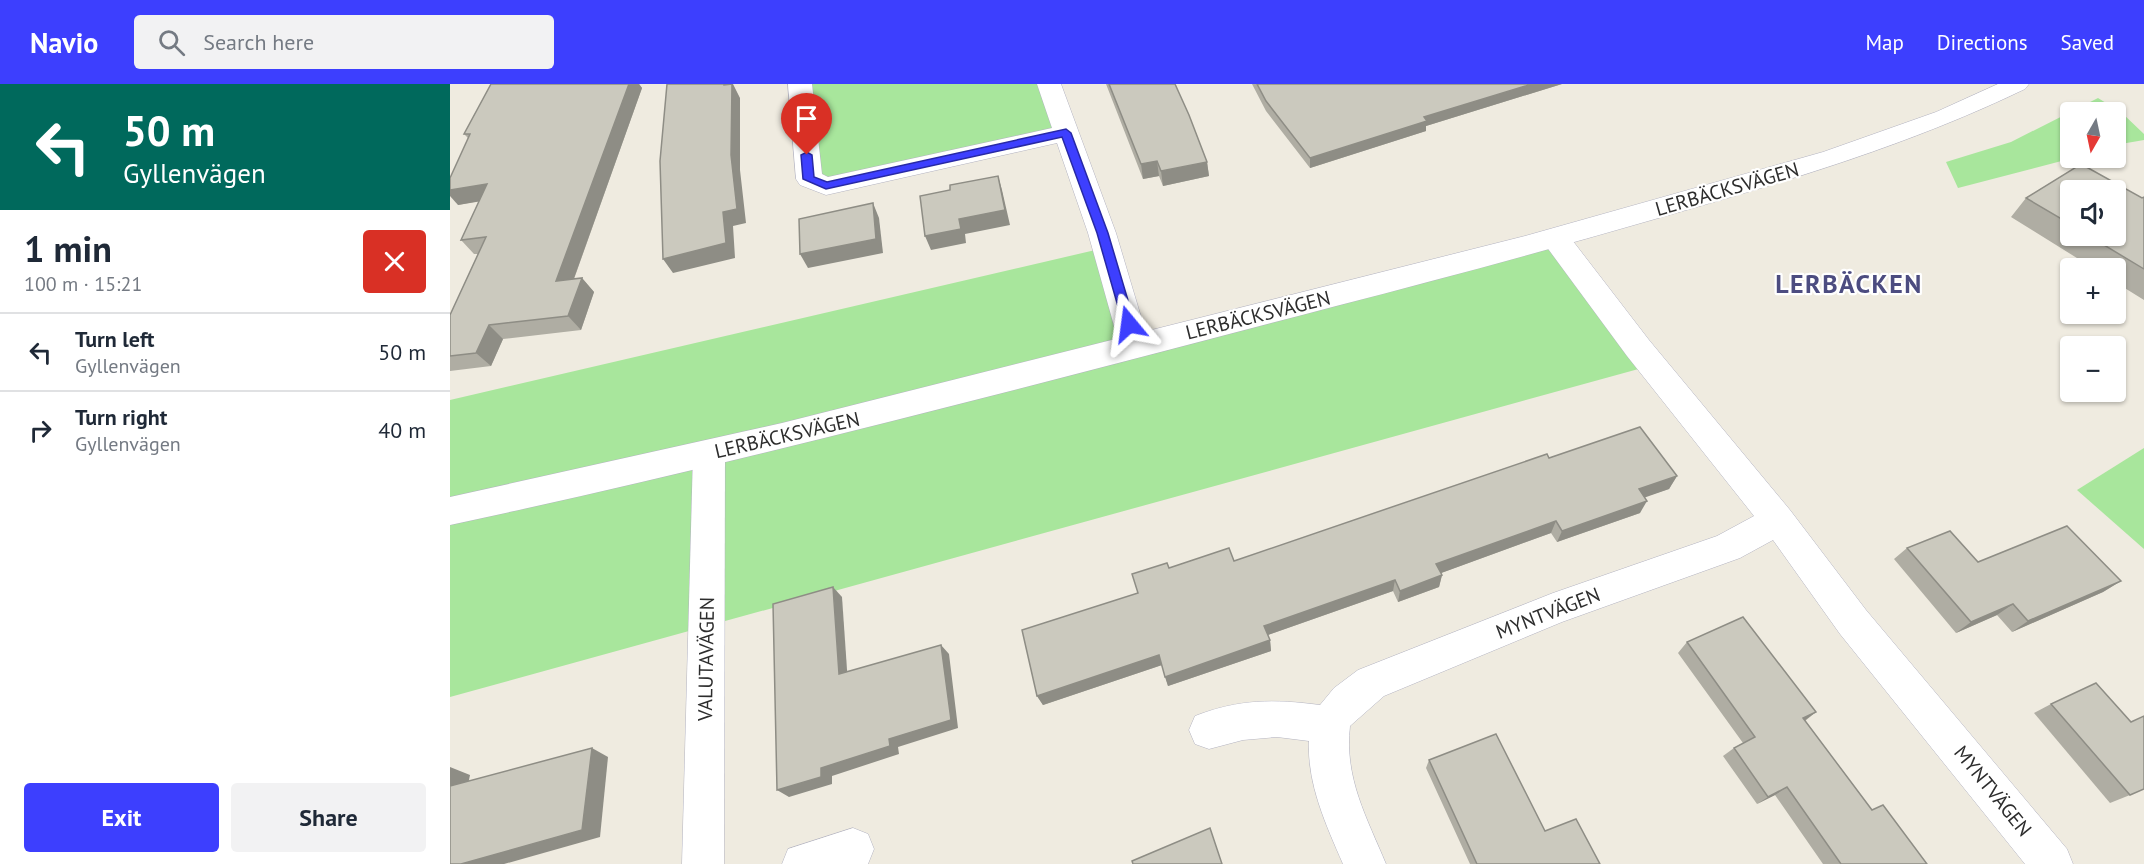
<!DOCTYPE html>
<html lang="en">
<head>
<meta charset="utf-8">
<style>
	:root { --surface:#fff; --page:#f2f2f3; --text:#1f2937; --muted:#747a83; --line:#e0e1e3; --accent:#3d3ffe }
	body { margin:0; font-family:"PT Sans",sans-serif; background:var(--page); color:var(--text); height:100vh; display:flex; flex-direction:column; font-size:22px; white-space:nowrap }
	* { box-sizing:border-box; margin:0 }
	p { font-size:20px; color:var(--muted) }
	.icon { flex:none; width:33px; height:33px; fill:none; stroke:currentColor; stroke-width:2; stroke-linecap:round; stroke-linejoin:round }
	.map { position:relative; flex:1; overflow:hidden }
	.panel { display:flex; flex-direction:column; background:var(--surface); width:450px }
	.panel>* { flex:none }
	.guide { background:#00695c; color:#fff; overflow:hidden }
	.needle { width:39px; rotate:189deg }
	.buttons { position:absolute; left:1610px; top:18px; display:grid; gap:12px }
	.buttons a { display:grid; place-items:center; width:66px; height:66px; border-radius:6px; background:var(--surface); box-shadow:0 2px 4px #0004; font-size:30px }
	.pin { position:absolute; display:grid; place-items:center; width:51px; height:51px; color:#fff; margin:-62px -26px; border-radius:50% 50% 50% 0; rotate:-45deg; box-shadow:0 0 6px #0007 }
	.pin .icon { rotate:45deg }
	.me { position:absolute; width:66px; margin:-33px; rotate:344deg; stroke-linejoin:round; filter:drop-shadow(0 0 4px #0008) }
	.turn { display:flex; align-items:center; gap:21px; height:126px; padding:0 24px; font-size:27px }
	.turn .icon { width:78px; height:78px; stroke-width:2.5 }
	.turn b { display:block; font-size:42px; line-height:51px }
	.round { display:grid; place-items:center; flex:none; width:63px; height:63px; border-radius:6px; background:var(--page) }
	.headline { display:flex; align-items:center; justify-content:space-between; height:102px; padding:0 24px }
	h1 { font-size:36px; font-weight:700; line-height:45px }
	.action { display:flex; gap:12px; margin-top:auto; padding:12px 24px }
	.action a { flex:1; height:69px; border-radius:6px; background:var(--accent); color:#fff; font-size:24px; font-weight:700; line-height:69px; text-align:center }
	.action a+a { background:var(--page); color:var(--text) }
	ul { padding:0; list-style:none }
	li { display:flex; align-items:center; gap:18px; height:78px; padding:0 24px; border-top:2px solid var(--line) }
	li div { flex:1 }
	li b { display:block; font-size:22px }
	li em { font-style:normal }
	header { display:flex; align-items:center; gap:36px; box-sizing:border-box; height:84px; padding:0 30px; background:var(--accent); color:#fff }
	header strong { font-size:28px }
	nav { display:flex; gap:33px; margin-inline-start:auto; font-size:21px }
	.search { width:420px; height:54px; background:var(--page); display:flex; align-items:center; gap:15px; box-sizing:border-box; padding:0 21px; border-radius:6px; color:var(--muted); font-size:22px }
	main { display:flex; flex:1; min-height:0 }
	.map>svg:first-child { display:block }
	.green { fill:#a8e69c }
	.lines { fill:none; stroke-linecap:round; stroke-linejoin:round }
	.minor-casing { stroke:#b3b3c1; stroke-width:1 }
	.tertiary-casing { stroke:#b3b3c1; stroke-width:1 }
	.minor { fill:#fff; fill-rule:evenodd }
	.tertiary { fill:#fff; fill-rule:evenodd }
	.wall { fill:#afada3; fill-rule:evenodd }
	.shaded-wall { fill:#8e8d85 }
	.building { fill:#cbc9be; stroke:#8e8d85; stroke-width:1.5 }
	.route { fill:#3d3ffe; stroke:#2829a5; stroke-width:1.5 }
	.labels { text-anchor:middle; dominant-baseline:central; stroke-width:4.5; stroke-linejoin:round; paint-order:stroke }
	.street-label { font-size:20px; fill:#2d2d2d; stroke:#fff }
	.district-label { font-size:26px; font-weight:bold; letter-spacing:1.5px; fill:#4c4c80; stroke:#fff }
</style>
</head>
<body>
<header>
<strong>Navio</strong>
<div class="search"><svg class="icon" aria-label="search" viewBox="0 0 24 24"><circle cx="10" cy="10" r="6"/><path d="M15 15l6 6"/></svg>Search here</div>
<nav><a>Map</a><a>Directions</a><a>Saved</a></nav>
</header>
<main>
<section class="panel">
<div class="guide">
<div class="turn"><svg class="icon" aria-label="left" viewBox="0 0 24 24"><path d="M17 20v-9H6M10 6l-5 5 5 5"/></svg><div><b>50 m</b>Gyllenvägen</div></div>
</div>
<div class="headline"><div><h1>1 min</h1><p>100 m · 15:21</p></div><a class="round" style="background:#d93025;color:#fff"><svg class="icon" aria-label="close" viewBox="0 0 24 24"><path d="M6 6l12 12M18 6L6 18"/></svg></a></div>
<ul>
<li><svg class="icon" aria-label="left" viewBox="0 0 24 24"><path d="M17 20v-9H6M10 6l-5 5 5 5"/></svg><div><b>Turn left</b><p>Gyllenvägen</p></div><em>50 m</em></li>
<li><svg class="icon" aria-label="right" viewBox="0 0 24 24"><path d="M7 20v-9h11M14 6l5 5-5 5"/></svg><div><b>Turn right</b><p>Gyllenvägen</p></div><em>40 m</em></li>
</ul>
<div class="action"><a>Exit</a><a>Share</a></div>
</section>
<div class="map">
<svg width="1694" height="780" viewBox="0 0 1694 780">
	<rect width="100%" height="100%" fill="#efebe0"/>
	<g class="green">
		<polygon points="347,0 595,0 612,50 375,101"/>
		<polygon points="1648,14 1672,29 1694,50 1694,56 1665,61 1665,28 1620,28 1620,74 1623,74 1508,104 1496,78 1561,58"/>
		<polygon points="1106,155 1203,281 0,613 0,316 654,164 682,261"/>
		<polygon points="1694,364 1694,465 1627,406"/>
	</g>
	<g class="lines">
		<g class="minor-casing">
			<g id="minor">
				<polygon points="338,0 362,0 372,90 378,93 602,44 587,0 611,0 666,149 700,263 696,271 685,274 674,271 670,263 638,149 607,59 376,111 350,101 346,95"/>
				<path d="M1106,146L1116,148L1199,256L1340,426L1416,526L1617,765L1623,780H1575L1390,550L1323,456L1290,474L1112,538L934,612L900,642C894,694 917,734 936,780H893C876,741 857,700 859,657L827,653L793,656L759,665L745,660L739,646L745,632C789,615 824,615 870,621L884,604L908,586L1103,509L1267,452L1304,432L1177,272L1096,162L1092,155L1096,148Z"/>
				<polygon points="259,357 270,361 275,370 274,780 232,780 243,370 248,361"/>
				<polygon points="403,744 418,750 424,765 418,780 332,780 338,765"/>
			</g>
		</g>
		<g class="tertiary-casing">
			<path id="tertiary" d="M1548,0H1579L1575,5C1461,60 1341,96 1219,131C1109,163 998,193 886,222C592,299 298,377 0,441V413L332,339L1075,152L1373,68L1486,28Z"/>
		</g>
		<use href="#minor" class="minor"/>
		<use href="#tertiary" class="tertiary"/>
	</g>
	<g class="wall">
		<polygon points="41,0 189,0 192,4 124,195 132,194 144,208 131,246 53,255 41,282 0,287 0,231 28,170 24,170 11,156 29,117 8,121 18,54 14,50"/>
		<polygon points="656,0 725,0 757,78 759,92 713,102 709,92 693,95"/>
		<polygon points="802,0 1112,0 976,42 976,47 860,84 816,27"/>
		<path d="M1631,80L1692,114L1694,113V216L1665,198V184H1643L1561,133L1576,114ZM1620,106H1665V152H1620Z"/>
		<polygon points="1099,374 1227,392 1219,405 1194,413 1190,429 1107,458 1101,449 991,489 992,491 989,503 948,518 943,507 818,551 820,556 821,567 718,602 712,581 593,621 587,612 688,509 719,484 784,477"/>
		<polygon points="1457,464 1528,478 1671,497 1653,508 1562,548 1547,531 1506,549 1444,475"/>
		<polygon points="1237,558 1366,628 1355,637 1422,726 1477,780 1373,780 1325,711 1307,720 1273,672 1284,664 1293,659 1228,569"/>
		<polygon points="1601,620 1680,711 1660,719 1584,629"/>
		<polygon points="979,676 1095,747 1150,780 1020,780 976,684"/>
	</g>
	<g class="shaded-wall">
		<polygon points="179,0 189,0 192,4 118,211 106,197"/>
		<polygon points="274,0 283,0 290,14 290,86 296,139 283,142 285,174 223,189 213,175"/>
		<polygon points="1082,0 1112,0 976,42 976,47 860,84 860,74 974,33"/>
		<polygon points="707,77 709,92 693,95 691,80"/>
		<polygon points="757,78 759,92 713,102 711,87"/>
		<polygon points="548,92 552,106 560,141 515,150 516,159 481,166 475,152 509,135"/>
		<polygon points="37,100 50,114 8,121 0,112 0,106"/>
		<polygon points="423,119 429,134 433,169 358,184 350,170"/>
		<polygon points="132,194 144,208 131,246 118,232"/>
		<polygon points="39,241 53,255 41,282 26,269"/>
		<polygon points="1227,392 1219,405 1182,418 1189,405"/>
		<polygon points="1197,417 1190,429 1107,458 1112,447"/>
		<polygon points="1106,437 1101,449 983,492 986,480"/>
		<polygon points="992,491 989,503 948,518 950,507"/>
		<polygon points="945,496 943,507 815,552 814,542"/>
		<polygon points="1671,497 1653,508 1562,548 1578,537"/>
		<polygon points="383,503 392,513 398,600 389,590"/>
		<polygon points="1563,520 1547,531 1506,549 1521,538"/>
		<polygon points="820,556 821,567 718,602 715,593"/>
		<polygon points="491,561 499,570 508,644 448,663 449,670 382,692 382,700 339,713 327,706 371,684 439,655"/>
		<polygon points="709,571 712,581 593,621 587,612"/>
		<polygon points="1366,628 1354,637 1353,634"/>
		<polygon points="142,664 158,673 150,753 54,780 11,780"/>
		<polygon points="0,683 20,691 16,711 0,706"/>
		<polygon points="1337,703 1325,711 1307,720 1318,713"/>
	</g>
	<g class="building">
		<polygon points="41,0 179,0 106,197 132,194 118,232 39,241 26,269 0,272 0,231 36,153 11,156 37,100 0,106 0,94 20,50 14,50"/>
		<polygon points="217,0 274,0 274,1 282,0 281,71 287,125 273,128 276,159 213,175 210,77"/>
		<polygon points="659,0 725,0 739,31 757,78 711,87 707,77 691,80"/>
		<polygon points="807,0 1082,0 974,33 977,37 860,74 816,17"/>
		<polygon points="1631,80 1692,114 1694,113 1694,185 1639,152 1665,152 1665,106 1620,106 1620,140 1576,114"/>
		<polygon points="548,92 555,126 509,135 511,145 475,152 470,112 500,106 500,101"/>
		<polygon points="423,119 426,155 350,170 349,135"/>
		<polygon points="1190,343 1227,392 1189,405 1197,417 1112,447 1106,437 986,480 992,491 950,507 945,496 814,542 820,556 715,593 709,571 587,612 572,546 688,509 682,490 717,479 719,484 779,464 784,477 1097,370 1099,374"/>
		<polygon points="1617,442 1671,497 1578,537 1563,520 1521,538 1457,464 1500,447 1528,478"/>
		<polygon points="383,503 389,590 491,561 501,636 439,655 440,662 371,684 371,693 327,706 323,520"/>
		<polygon points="1293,533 1366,628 1353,634 1422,726 1433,721 1477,780 1391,780 1337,703 1318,713 1284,664 1305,653 1237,558"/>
		<polygon points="1646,599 1681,638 1694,632 1694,705 1680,711 1601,620"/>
		<polygon points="1046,650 1095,747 1126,735 1150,780 1027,780 979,676"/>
		<polygon points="142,664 132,746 11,780 0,780 0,702"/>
		<polygon points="760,744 772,780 683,780 682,777"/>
	</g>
	<polygon class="route" points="616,45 621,49 658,149 685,240 683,243 679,244 673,240 647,149 612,53 376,105 353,95 351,71 357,68 362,71 364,93 377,98"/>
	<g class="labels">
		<g class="street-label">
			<text transform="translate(1277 105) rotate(-16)">LERBÄCKSVÄGEN</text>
			<text transform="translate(808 231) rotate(-14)">LERBÄCKSVÄGEN</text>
			<text transform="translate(337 351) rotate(-13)">LERBÄCKSVÄGEN</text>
			<text transform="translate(1098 529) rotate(-21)">MYNTVÄGEN</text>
			<text transform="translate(256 575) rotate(-89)">VALUTAVÄGEN</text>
			<text transform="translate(1543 707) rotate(51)">MYNTVÄGEN</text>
		</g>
		<g class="district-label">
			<text x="1399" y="199">LERBÄCKEN</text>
		</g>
	</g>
</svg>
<div class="buttons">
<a><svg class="needle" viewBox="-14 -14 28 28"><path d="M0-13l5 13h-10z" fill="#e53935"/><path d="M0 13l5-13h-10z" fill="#747a83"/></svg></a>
<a><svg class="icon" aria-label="sound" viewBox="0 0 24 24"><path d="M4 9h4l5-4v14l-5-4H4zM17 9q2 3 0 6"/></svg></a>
<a>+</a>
<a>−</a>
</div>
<div class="pin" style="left:357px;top:71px;background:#d93025"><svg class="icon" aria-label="arrive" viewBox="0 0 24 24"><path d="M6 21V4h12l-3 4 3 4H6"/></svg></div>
<svg class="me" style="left:679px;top:240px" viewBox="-20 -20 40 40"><path d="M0-17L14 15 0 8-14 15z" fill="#3d3ffe" stroke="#fff" stroke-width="4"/></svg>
</div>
</main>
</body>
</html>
